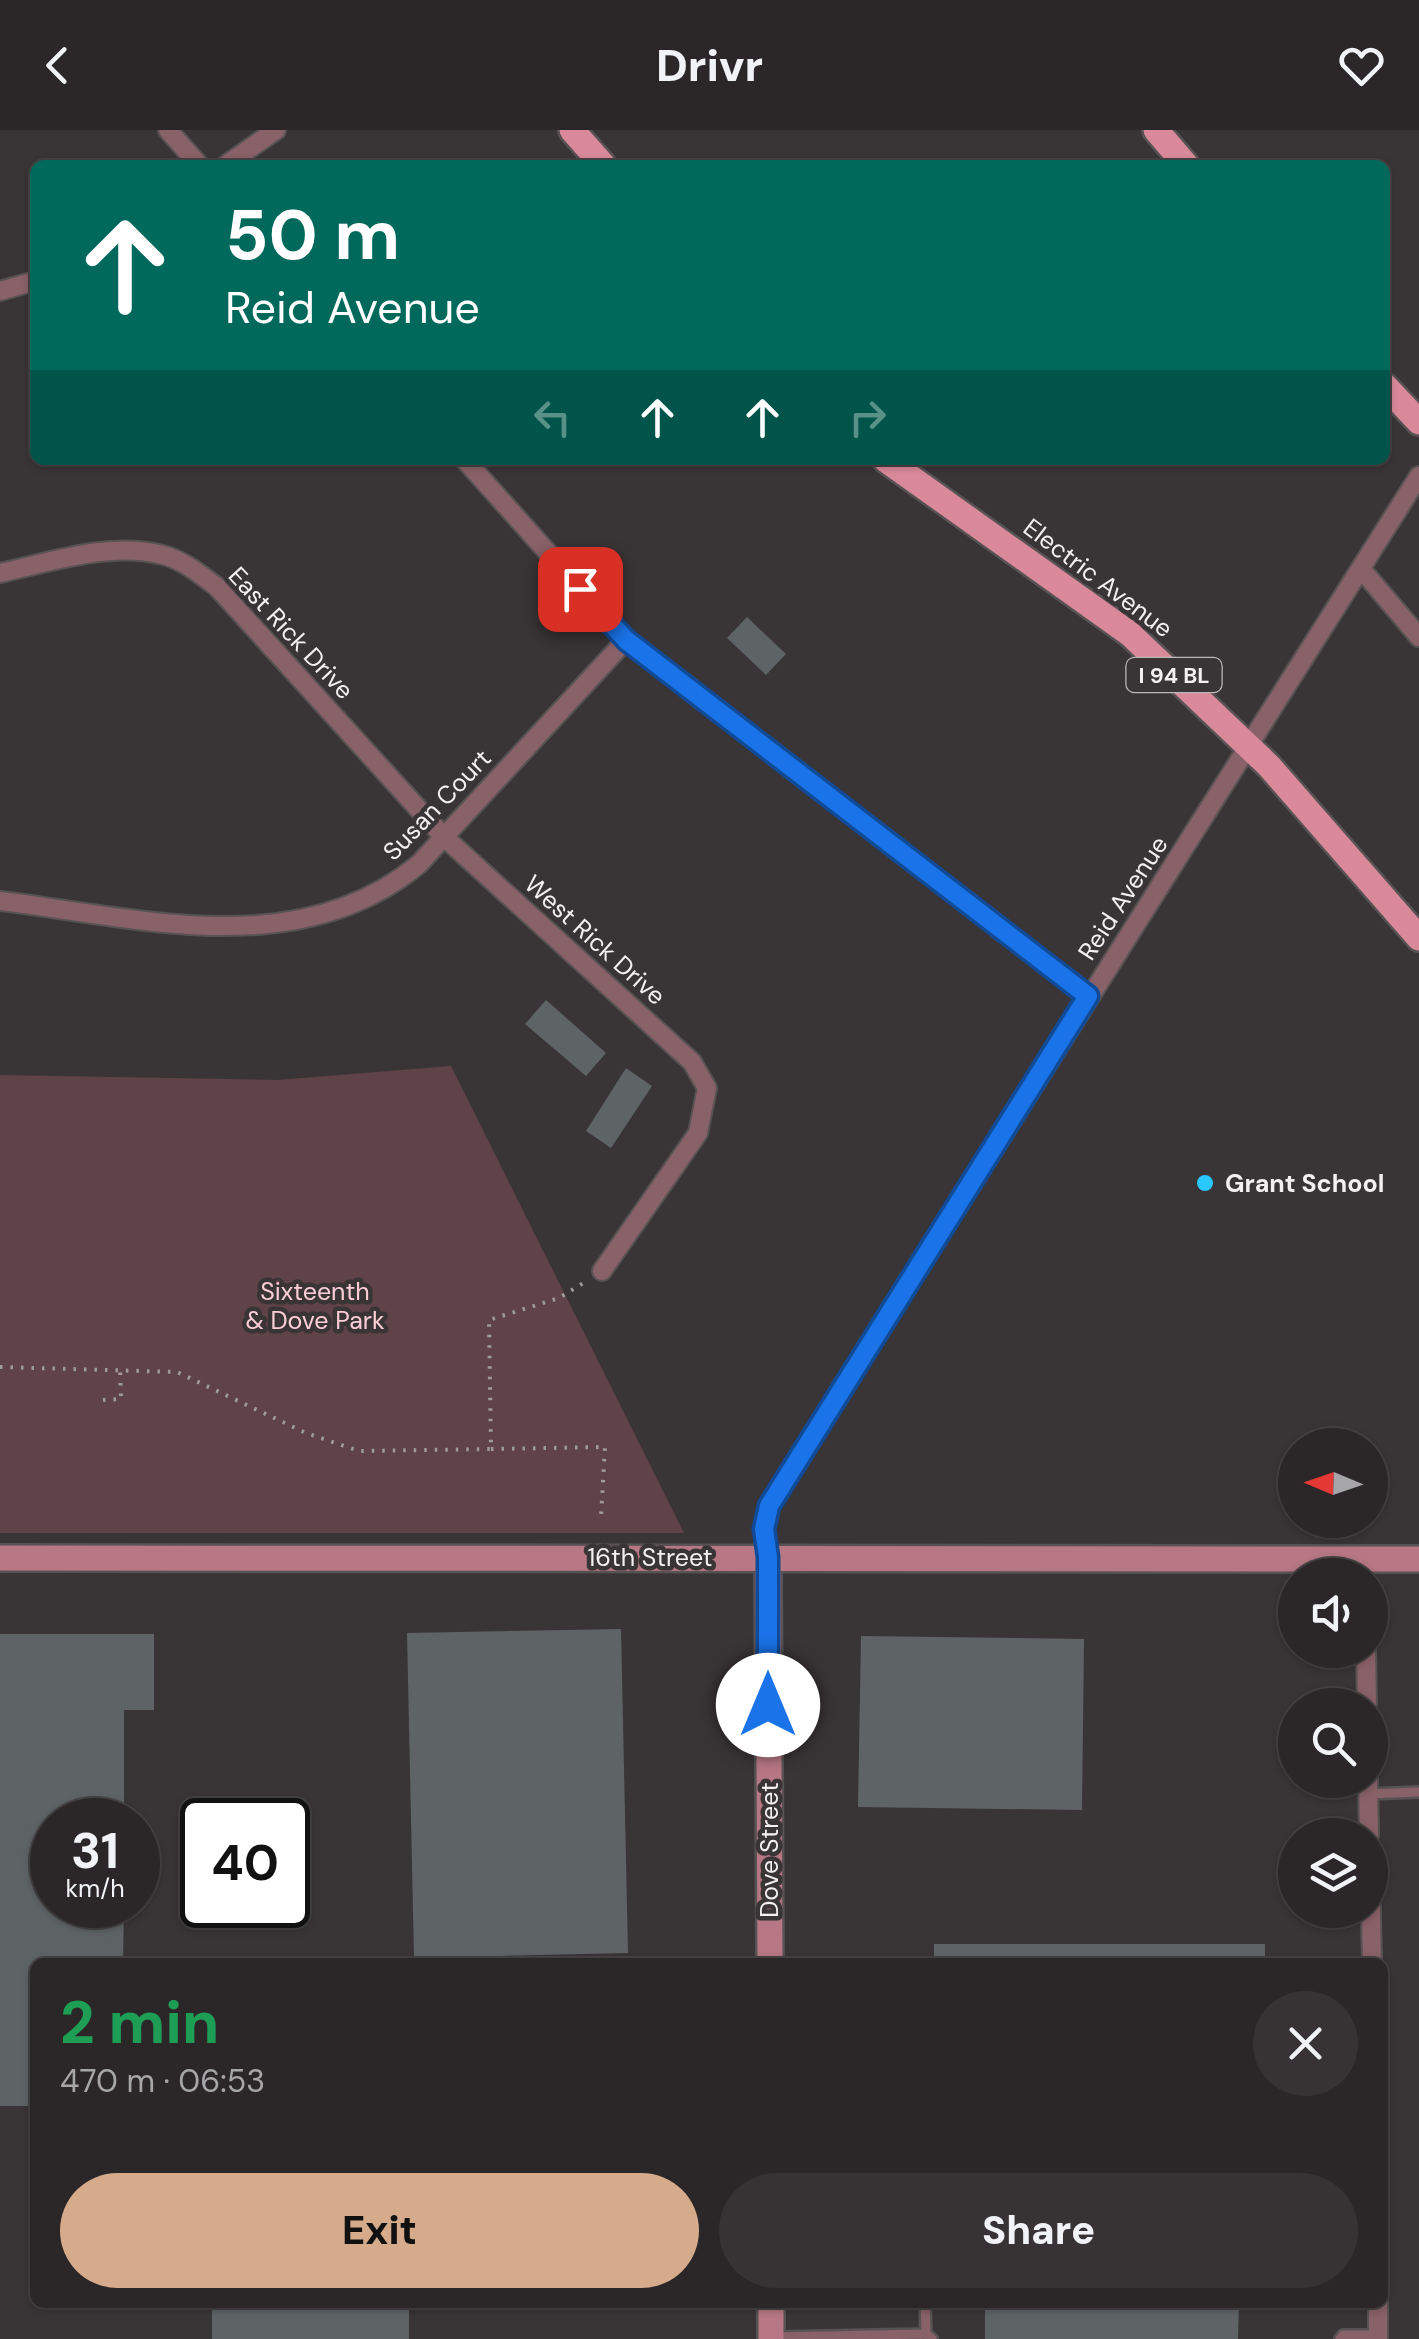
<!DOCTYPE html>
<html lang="en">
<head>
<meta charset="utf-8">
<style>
	:root { --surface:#2b2728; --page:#373334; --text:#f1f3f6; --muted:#a6a5a8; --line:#474445; --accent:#d6ab8b }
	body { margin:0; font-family:"DM Sans",sans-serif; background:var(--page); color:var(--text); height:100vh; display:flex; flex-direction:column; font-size:38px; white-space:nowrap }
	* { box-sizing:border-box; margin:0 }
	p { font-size:32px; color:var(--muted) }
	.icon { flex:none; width:55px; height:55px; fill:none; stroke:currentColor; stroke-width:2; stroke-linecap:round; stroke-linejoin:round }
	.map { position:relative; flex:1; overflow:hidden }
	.sheet { position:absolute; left:30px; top:1828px; width:1358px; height:350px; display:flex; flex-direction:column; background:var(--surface); border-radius:15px; box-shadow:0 2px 8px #0004,0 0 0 2px var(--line) }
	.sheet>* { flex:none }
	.top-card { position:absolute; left:30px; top:30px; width:1360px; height:305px; border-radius:15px; box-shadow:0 2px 8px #0004,0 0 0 2px var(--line); background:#00695c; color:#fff; overflow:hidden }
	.needle { width:65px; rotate:272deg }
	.fabs { position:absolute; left:1278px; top:1298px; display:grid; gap:20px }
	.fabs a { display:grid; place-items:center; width:110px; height:110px; border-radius:50%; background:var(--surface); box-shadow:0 2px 8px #0004,0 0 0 2px var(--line); font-size:50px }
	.speed { position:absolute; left:30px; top:1668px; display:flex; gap:20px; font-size:50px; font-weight:700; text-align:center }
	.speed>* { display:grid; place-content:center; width:130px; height:130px; border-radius:50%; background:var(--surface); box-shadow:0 2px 8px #0004,0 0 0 2px var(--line); line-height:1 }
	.speed small { font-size:25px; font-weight:400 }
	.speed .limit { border:5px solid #111; border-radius:15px; background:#fff; color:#111 }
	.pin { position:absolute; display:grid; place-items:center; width:85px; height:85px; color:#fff; margin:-42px; border-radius:20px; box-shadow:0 5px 15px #0006 }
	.me { position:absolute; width:110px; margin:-55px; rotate:0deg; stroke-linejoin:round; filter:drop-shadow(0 0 8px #0008) }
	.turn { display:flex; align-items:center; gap:35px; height:210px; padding:0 30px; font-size:45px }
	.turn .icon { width:130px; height:130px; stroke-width:2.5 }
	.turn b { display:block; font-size:70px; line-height:85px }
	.lanes { display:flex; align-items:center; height:95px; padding:0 30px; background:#0003; justify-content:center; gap:50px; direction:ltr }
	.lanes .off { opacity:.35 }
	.round { display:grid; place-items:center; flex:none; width:105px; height:105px; border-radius:52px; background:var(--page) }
	.headline { display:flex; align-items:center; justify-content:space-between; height:170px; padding:0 30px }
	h1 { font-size:60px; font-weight:800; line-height:75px; color:#1e9e55 }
	.button { display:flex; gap:20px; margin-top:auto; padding:20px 30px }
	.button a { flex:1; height:115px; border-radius:60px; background:var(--accent); color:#111; font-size:40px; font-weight:800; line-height:115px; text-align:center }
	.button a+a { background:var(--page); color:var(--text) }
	header { display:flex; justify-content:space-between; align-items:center; height:130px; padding:0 30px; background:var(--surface); font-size:45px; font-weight:800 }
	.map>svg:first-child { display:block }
	.green { fill:#604348 }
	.building { fill:#5e6366 }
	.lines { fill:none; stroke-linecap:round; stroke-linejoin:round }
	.lane-casing { stroke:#575253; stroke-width:14 }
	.street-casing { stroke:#575253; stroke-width:22 }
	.secondary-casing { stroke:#575253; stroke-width:30 }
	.primary-casing { stroke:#575253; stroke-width:30 }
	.path { stroke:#a09b9c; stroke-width:4; stroke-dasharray:2.5 8; stroke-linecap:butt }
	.lane { stroke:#896168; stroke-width:9 }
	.street { stroke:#896168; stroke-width:18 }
	.secondary { stroke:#b77784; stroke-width:25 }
	.primary { stroke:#da899a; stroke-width:25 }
	.route-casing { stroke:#114b97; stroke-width:25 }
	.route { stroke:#1a73e8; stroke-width:18 }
	.poi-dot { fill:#29c8ff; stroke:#393435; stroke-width:4 }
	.labels { text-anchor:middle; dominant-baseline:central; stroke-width:9; stroke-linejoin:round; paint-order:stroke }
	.shield { fill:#393435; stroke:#bcb8b9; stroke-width:2.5 }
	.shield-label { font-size:22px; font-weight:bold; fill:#f4f0f1 }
	.street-label { font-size:25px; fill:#f4f0f1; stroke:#393435 }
	.poi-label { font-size:25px; font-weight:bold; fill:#f4f0f1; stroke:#393435; text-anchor:start }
	.park-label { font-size:25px; fill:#fdced7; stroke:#393435 }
</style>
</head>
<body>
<header><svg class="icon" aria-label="back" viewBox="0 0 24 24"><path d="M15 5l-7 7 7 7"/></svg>Drivr<svg class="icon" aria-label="heart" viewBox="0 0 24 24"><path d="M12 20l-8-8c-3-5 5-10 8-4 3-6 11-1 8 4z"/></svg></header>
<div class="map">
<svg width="1419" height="2209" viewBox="0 0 1419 2209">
	<rect width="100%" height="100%" fill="#393435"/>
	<polygon class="green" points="451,936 684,1403 0,1403 0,945 277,950"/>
	<g class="building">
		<polygon points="747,487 786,524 766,545 727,508"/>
		<polygon points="546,870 606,923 586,946 525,894"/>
		<polygon points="626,938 652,956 611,1018 586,1001"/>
		<polygon points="621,1499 628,1823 414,1828 407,1503"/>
		<polygon points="0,1504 154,1504 154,1580 124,1580 124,1690 52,1690 52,1775 124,1775 123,1832 35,1832 35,1976 0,1976"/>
		<polygon points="861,1506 1084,1509 1082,1680 858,1677"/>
		<rect x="934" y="1814" width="331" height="18"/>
		<rect x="212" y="2172" width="197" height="37"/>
		<polygon points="985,2172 1239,2172 1238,2209 985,2209"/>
	</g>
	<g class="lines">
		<g class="lane-casing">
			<g id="lane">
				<polyline points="1368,1664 1419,1662"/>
				<polyline points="925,2172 926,2204"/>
				<polyline points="774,2207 926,2204 932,2209"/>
				<polyline points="1340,2209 1343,2205 1378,2205"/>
			</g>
		</g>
		<g class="street-casing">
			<g id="street">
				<polyline points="168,0 199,35"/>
				<polyline points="226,35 276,0"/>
				<polyline points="0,161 35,151"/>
				<polyline points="465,330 626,510 1088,866"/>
				<polyline points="1362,440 1419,507"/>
				<path d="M0,443C51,432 111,411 163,425C183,430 201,445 217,457L443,706L692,932L707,958L698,1003L602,1141"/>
				<path d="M0,771C140,788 300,833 419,734L626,510"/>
				<polyline points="768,1427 764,1399 769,1375 1419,346"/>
				<polyline points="1366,1520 1367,1575"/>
				<polyline points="1368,1650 1369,1705"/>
				<polyline points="1370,1740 1372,1832"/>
				<polyline points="1378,2172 1378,2209"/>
			</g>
		</g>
		<g class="secondary-casing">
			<g id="secondary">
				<polyline points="768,1427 770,1832"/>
				<polyline points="0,1428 1419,1429"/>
				<polyline points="771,2172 771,2209"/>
			</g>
		</g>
		<g class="primary-casing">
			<g id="primary">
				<polyline points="572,0 603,35"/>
				<polyline points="1156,0 1186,35"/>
				<polyline points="1385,256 1419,292"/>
				<polyline points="886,330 1130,504 1269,636 1419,808"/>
			</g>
		</g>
		<g class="path">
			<polyline points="0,1237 177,1242 306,1303 359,1321 491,1319 489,1190 559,1168 585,1152"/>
			<polyline points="103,1270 121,1269 120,1238"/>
			<polyline points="491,1319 605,1317 601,1387"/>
		</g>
		<use href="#lane" class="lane"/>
		<use href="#street" class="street"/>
		<use href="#secondary" class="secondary"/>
		<use href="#primary" class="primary"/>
	</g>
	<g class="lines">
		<g class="route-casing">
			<polyline id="route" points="580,459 626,510 1088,866 769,1376 764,1399 768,1427 768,1575"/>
		</g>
		<use href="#route" class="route"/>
	</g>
	<circle class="poi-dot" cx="1205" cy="1053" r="10"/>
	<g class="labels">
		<rect class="shield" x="1126.5" y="528" width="95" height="34" rx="8"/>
		<g class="shield-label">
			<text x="1174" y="545">I 94 BL</text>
		</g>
		<g class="street-label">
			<text transform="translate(1098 448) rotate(37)">Electric Avenue</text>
			<text transform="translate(291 503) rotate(47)">East Rick Drive</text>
			<text transform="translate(437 675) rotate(-46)">Susan Court</text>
			<text transform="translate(1123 768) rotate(-57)">Reid Avenue</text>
			<text transform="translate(595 810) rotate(42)">West Rick Drive</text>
			<text x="650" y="1427">16th Street</text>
			<text transform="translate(769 1720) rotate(-90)">Dove Street</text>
		</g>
		<g class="poi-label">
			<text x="1225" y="1053">Grant School</text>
		</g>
		<g class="park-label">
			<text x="315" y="1161">Sixteenth<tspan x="315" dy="29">&amp; Dove Park</tspan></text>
		</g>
	</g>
</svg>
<div class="fabs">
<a><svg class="needle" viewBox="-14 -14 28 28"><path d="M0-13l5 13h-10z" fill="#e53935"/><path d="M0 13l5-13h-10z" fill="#a6a5a8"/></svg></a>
<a><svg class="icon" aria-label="sound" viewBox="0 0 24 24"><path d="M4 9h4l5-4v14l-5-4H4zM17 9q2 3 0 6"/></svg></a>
<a><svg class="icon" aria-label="search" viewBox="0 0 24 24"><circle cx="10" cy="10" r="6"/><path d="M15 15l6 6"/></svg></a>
<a><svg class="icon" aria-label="layers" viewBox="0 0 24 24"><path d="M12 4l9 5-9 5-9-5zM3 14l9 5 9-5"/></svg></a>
</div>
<div class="speed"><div>31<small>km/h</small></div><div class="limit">40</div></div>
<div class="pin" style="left:580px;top:459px;background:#d93025"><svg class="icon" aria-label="arrive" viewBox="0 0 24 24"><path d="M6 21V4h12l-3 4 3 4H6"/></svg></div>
<svg class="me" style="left:768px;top:1575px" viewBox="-20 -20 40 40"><circle r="19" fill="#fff"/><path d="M0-13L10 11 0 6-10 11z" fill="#1a73e8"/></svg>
<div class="top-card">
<div class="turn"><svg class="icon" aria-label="ahead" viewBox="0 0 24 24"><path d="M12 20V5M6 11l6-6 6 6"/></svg><div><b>50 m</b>Reid Avenue</div></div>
<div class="lanes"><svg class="icon off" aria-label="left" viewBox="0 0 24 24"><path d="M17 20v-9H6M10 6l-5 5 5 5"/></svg><svg class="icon" aria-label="ahead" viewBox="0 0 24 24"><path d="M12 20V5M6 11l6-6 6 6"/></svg><svg class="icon" aria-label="ahead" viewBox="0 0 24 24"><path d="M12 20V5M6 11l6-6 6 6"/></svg><svg class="icon off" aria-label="right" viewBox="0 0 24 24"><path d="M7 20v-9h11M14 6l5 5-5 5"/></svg></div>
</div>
<section class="sheet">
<div class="headline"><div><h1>2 min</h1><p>470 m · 06:53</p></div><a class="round"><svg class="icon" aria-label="close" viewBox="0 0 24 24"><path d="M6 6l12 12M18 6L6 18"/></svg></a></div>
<div class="button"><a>Exit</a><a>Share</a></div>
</section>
</div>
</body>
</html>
